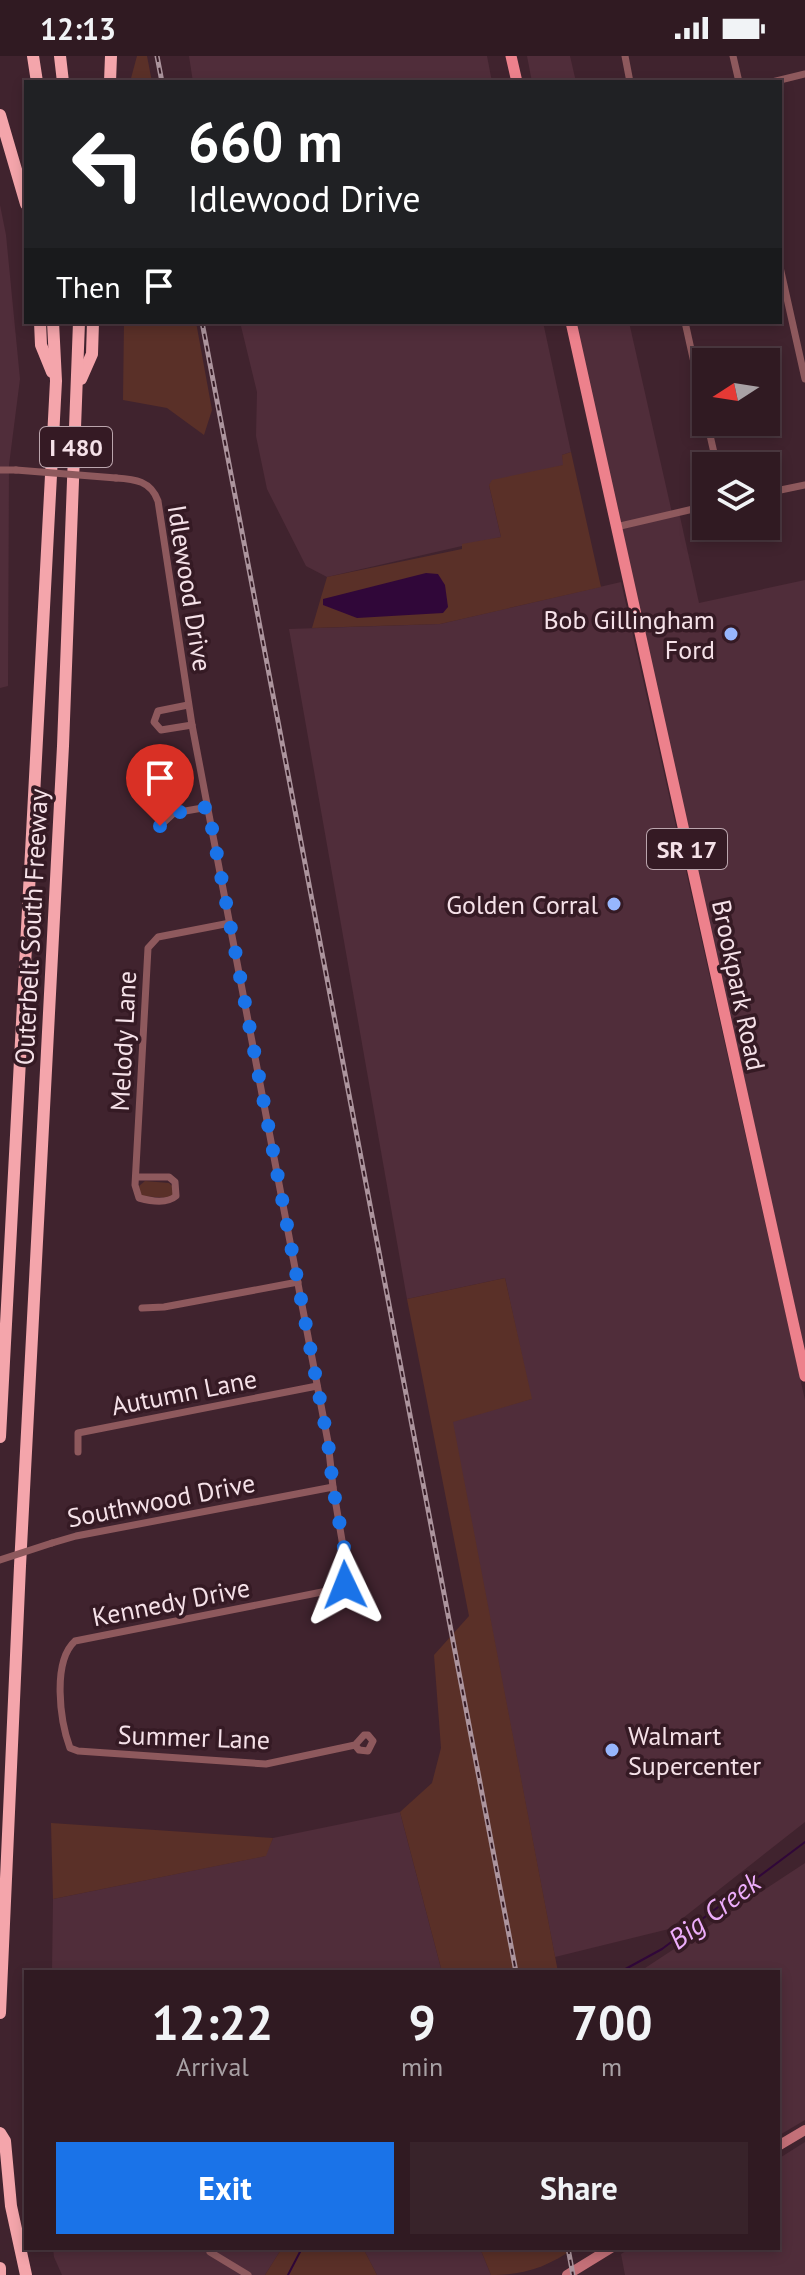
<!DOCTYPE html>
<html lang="en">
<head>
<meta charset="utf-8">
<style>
	:root { --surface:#301a22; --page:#38232a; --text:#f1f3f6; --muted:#a8a1a5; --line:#4b3840; --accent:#1a73e8 }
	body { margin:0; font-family:"PT Sans",sans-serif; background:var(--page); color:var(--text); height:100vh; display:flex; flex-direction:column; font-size:30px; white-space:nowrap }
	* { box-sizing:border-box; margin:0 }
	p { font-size:26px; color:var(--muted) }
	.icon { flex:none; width:44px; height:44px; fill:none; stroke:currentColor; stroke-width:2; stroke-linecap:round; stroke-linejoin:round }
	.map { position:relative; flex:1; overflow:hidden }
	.side { position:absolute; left:24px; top:1914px; width:756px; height:280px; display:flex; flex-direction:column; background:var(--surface); border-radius:0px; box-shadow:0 4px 12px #0003,0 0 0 2px var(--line) }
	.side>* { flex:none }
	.hud { position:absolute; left:24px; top:24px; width:758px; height:244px; border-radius:0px; box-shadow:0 4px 12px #0003,0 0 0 2px var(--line); background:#202124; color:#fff; overflow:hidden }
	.needle { width:52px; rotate:258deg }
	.tools { position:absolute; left:692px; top:292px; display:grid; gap:16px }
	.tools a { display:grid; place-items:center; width:88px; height:88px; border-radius:0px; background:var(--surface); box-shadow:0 4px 12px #0003,0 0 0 2px var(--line); font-size:40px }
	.pin { position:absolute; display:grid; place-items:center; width:68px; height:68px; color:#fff; margin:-82px -34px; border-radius:50% 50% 50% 0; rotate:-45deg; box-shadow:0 0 8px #0007 }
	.pin .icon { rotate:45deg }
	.me { position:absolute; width:88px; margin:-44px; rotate:358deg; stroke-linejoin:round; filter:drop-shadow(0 0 6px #0008) }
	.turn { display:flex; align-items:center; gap:28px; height:168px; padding:0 32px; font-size:36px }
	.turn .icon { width:104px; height:104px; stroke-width:2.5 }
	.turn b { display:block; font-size:56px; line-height:68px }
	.then { display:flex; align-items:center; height:76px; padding:0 32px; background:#0003; gap:16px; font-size:30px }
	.eta { display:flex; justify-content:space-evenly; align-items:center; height:136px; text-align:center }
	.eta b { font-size:48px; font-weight:600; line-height:56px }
	.action { display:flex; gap:16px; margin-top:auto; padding:16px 32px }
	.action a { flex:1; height:92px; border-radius:0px; background:var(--accent); color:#fff; font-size:32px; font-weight:600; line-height:92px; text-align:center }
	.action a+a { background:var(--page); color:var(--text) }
	.status { display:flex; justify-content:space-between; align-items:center; height:56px; padding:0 40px; background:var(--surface); direction:ltr }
	.status svg { height:22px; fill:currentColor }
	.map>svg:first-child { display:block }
	.built { fill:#502d3a }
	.green { fill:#5a3028 }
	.water { fill:#300739 }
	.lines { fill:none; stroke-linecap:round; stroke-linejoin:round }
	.stream { stroke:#300739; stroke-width:2 }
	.street { stroke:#8e595d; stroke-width:7 }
	.secondary { stroke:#c47078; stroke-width:10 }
	.primary { stroke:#ed818c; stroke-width:11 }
	.highway { stroke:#f4a5ab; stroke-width:12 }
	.rail-casing { stroke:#ac949d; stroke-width:5 }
	.rail { stroke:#351a24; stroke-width:2; stroke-dasharray:6; stroke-linecap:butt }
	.street-bridge { stroke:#8e595d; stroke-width:7 }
	.route { stroke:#1a73e8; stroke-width:14; stroke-dasharray:0 25.2 }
	.poi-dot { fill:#97b6fd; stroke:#351a24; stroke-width:3 }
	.labels { text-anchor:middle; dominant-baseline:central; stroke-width:7; stroke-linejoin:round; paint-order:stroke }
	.shield { fill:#351a24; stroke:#bba5ad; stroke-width:2 }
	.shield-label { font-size:24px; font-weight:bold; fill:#f5e1e8 }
	.street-label { font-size:26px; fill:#f5e1e8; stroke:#351a24 }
	.poi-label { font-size:26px; fill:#f5e1e8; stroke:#351a24; text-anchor:end }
	.water-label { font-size:28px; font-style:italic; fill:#edadfb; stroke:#351a24 }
</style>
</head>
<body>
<div class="status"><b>12:13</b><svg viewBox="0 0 49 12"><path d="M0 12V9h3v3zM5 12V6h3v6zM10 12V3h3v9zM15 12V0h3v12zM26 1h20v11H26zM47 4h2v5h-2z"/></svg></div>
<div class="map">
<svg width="805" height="2219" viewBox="0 0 805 2219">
	<rect width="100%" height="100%" fill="#40232e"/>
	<g class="built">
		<polygon points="189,0 487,0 492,26 193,26"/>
		<polygon points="527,0 570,0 576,26 532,26"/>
		<polygon points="0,149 6,179 20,323 9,409 8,630 0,632"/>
		<polygon points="240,266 543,266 571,396 562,399 564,409 489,429 501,481 327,521 306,510 267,433 256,380 257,336"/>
		<polygon points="575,266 629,266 672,457 679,456 699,547 805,524 805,1296"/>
		<polygon points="621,526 805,1344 805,1766 669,1873 555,1901 452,1365 531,1343 505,1222 407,1243 289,573 440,568"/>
		<polygon points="400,1756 442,1916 52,1916 53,1843 265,1800 273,1782"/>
		<polygon points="805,1807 805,2064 778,2080 778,1916 639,1916"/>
		<polygon points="805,2086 805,2219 625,2219 621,2198 631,2192 778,2192 778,2103"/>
		<polygon points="53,2192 282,2192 265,2219 62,2219 54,2201"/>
		<polygon points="363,2192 480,2192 491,2219 377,2219"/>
	</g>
	<g class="green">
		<polygon points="137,0 147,0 152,26 130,26"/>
		<polygon points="124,266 196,266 212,354 204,379 167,352 123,344"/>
		<polygon points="571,396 601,531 440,568 312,572 327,521 462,493 462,488 501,481 489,429 492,424 563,409 562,399"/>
		<polygon points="145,1125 169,1127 173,1131 173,1139 168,1142 141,1140 139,1130"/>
		<polygon points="505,1222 532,1343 453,1366 558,1916 442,1916 400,1756 432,1727 441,1692 434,1599 469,1560 407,1243"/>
		<polygon points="51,1767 273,1782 266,1800 53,1843"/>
		<polygon points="282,2192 363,2192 377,2219 265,2219"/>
		<path d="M480,2192H575C546,2211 526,2219 491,2219Z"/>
	</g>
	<polygon class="water" points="426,517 438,518 445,529 448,551 443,557 357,562 323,549 323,543"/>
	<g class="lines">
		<g class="stream">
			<polyline points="620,1916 662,1893 805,1786"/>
			<polyline points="288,2219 302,2192"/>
		</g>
		<g class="street">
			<polyline points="625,0 630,26"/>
			<polyline points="733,0 739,26"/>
			<polyline points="772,26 805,18"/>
			<polyline points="780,211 805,323"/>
			<polyline points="685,266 706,361"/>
			<polyline points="707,366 717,410"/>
			<polyline points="0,414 16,414"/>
			<path d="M116,422C135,423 151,425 158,445L192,669L328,1386L333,1431L348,1520L345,1529L337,1533L75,1585C52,1606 60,1665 70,1692L78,1695L266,1708L355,1689L364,1679H368L373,1685L368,1695L359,1694L355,1689"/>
			<polyline points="766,437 805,429"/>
			<polyline points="616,471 706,450"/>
			<polyline points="188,649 158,655 154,666 161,674 192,669"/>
			<polyline points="160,770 174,757 208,751"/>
			<path d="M136,1121H169L175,1126L176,1140C167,1148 150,1145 139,1142L135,1129L148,892L158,881L230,867"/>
			<polyline points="142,1252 164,1251 298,1226"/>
			<polyline points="78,1396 78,1377 317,1330"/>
			<polyline points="52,1487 76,1480 333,1431"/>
			<polyline points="210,2196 248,2219"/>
		</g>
		<g class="secondary">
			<polyline points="778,2090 805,2074"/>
			<polyline points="567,2219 611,2192"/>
		</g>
		<g class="primary">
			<polyline points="511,0 517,26"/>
			<polyline points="571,266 805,1320"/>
		</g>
		<g class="highway">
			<polyline points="33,0 37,26"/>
			<polyline points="60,0 63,26"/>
			<polyline points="110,26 111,0"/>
			<polyline points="0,59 26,148"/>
			<polyline points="40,266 41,289 52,316"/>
			<polyline points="81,323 92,298 93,266"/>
			<polyline points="0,1381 56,325 53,266"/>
			<polyline points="0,1957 20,1510 63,690 79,266"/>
			<polyline points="0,2077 5,2085 11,2150 26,2219"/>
			<polyline points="0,2212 0,2219"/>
		</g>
		<g class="rail-casing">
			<g id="rail">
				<polyline points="157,0 162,26"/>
				<polyline points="202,266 516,1916"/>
				<polyline points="568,2192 573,2219"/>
			</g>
		</g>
		<use href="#rail" class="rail"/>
		<g class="street-bridge">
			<polyline points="16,414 116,422"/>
			<polyline points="0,1504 52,1487"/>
		</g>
	</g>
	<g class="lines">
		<polyline class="route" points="160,770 174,757 208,751 328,1386 333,1431 348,1514 345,1529"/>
	</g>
	<g class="poi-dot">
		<circle cx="731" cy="578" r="8"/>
		<circle cx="614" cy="848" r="8"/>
		<circle cx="612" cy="1694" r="8"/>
	</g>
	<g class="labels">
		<g class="shield">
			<rect x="40" y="371" width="72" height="40" rx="6"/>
			<rect x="647" y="773" width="80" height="40" rx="6"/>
		</g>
		<g class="shield-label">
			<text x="76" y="391">I 480</text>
			<text x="687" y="793">SR 17</text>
		</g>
		<g class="street-label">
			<text transform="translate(190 532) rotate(81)">Idlewood Drive</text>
			<text transform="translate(31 871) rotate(-87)">Outerbelt South Freeway</text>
			<text transform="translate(739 929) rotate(78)">Brookpark Road</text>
			<text transform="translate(123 985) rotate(-87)">Melody Lane</text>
			<text transform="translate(184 1336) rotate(-11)">Autumn Lane</text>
			<text transform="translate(161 1444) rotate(-11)">Southwood Drive</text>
			<text transform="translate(171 1546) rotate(-11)">Kennedy Drive</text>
			<text transform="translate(194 1681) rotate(2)">Summer Lane</text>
		</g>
		<g class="poi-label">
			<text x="715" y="563">Bob Gillingham<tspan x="715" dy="30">Ford</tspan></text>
			<text x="598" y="848">Golden Corral</text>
			<text x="628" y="1679" text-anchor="start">Walmart<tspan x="628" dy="30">Supercenter</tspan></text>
		</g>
		<g class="water-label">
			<text transform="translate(714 1854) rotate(-37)">Big Creek</text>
		</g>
	</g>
</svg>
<div class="tools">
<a><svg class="needle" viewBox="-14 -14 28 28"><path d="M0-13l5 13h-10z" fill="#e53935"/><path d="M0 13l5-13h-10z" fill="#a8a1a5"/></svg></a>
<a><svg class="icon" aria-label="layers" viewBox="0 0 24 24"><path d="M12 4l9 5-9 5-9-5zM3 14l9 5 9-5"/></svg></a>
</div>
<div class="pin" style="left:160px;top:770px;background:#d93025"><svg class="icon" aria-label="arrive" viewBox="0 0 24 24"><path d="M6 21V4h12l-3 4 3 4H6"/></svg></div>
<svg class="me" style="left:345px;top:1529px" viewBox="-20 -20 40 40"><path d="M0-17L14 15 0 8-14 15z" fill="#1a73e8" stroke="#fff" stroke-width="4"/></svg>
<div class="hud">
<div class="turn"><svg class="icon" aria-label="left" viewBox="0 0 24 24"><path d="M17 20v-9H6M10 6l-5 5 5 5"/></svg><div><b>660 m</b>Idlewood Drive</div></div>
<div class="then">Then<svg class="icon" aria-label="arrive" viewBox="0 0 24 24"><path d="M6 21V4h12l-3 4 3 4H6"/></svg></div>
</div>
<section class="side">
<div class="eta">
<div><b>12:22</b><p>Arrival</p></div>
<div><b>9</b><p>min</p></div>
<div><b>700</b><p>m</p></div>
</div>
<div class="action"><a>Exit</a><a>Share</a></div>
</section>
</div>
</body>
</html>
